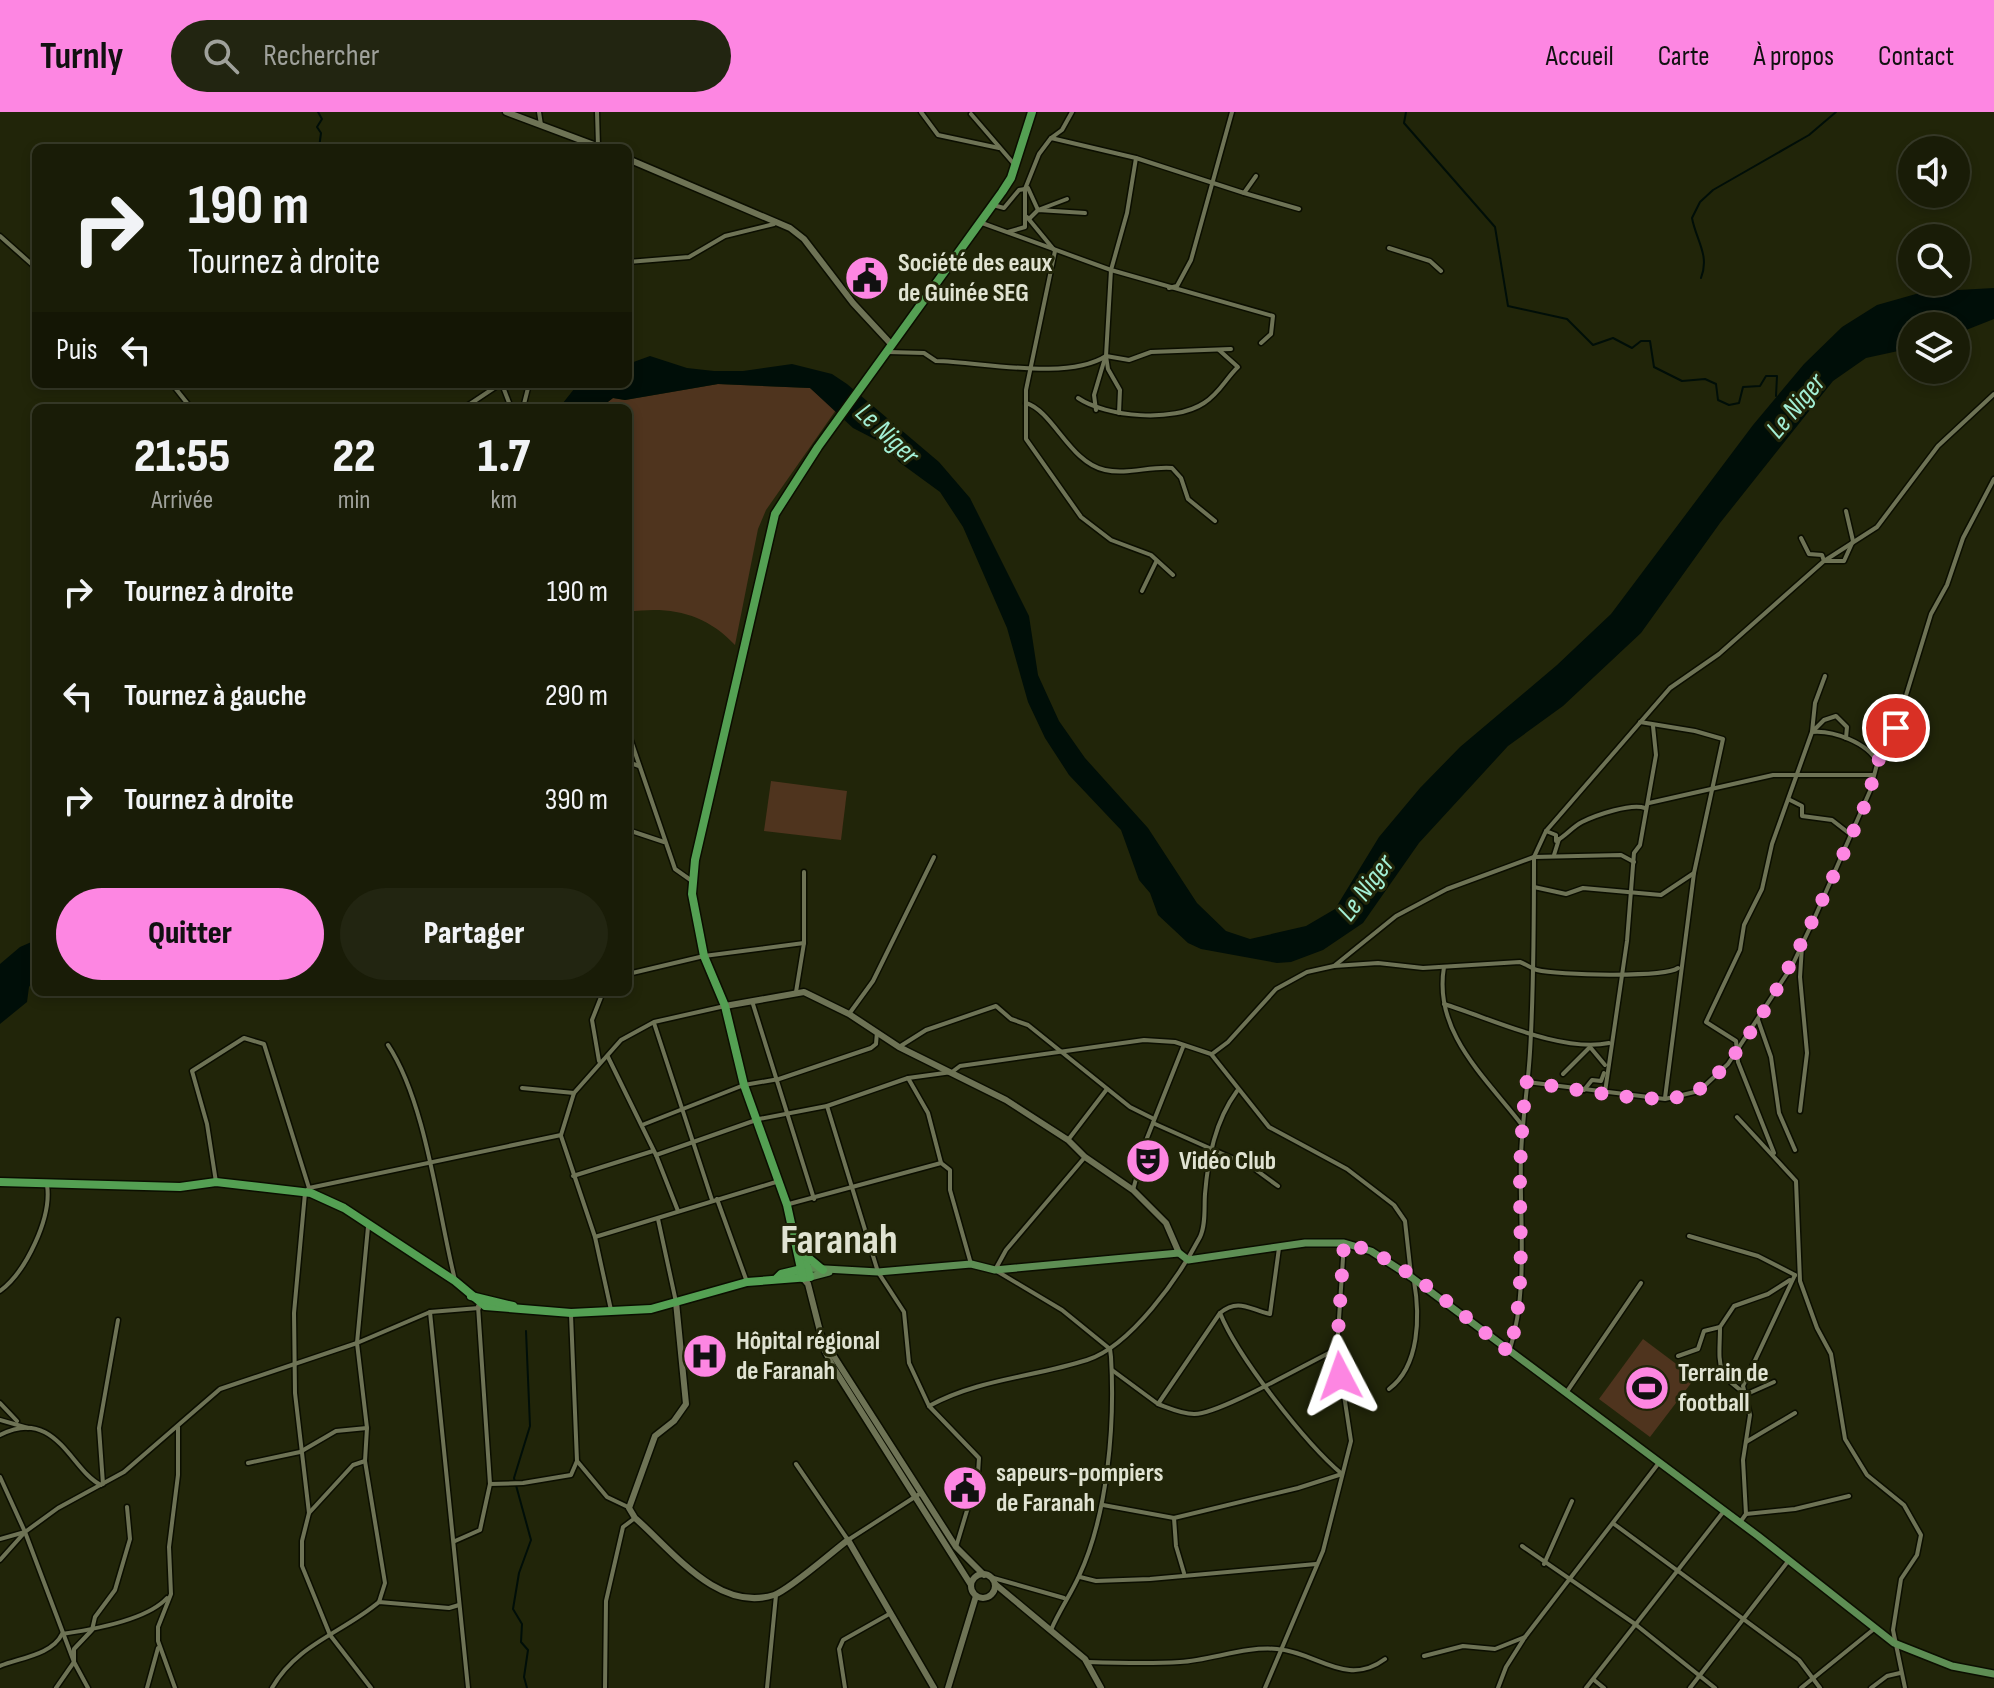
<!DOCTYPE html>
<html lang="fr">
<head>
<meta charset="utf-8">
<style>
	:root { --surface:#191c07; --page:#222511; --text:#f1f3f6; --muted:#9fa19b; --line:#373a28; --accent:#fd86e2 }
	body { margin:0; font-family:"Sofia Sans Condensed",sans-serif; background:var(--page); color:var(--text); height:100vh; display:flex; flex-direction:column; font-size:30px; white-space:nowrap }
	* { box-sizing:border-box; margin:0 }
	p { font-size:26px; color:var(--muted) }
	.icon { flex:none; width:44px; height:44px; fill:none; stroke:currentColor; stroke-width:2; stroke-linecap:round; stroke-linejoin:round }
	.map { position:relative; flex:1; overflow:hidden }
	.sheet { position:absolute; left:32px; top:292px; width:600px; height:592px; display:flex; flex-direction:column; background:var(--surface); border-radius:12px; box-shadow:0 4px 12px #0003,0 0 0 2px var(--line) }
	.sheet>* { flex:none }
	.hud { position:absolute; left:32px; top:32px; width:600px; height:244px; border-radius:12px; box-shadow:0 4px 12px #0003,0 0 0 2px var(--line); background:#191c07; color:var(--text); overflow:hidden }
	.controls { position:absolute; left:1898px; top:24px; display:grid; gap:16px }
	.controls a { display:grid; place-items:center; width:72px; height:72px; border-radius:50%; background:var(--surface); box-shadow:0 4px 12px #0003,0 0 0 2px var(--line); font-size:40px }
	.pin { position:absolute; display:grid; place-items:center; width:68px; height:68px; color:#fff; margin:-34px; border:4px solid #fff; border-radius:50%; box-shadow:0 2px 8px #0007 }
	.me { position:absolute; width:88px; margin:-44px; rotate:356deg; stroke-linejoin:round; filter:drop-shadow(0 0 6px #0008) }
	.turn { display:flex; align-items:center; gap:28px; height:168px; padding:0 24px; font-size:36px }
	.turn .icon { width:104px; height:104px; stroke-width:2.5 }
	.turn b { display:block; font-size:56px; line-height:68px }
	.then { display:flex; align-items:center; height:76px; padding:0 24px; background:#0003; gap:16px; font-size:30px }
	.eta { display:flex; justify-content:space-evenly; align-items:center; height:136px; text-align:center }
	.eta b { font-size:48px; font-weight:800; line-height:56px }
	.cta { display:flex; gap:16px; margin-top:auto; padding:16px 24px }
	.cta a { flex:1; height:92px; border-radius:48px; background:var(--accent); color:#111; font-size:32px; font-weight:800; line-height:92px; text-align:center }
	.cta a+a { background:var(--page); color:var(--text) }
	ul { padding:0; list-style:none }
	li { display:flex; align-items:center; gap:24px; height:104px; padding:0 24px }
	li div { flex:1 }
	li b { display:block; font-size:30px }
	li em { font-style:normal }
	header { display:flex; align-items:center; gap:48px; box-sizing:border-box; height:112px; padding:0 40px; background:var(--accent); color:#111 }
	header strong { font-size:38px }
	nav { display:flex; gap:44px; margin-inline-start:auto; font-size:28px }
	.search { width:560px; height:72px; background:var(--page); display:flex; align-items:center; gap:20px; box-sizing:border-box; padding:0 28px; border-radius:44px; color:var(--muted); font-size:30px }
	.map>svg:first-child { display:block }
	.green { fill:#4f341e }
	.water { fill:#000e08 }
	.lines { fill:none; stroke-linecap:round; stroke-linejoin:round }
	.stream { stroke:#000e08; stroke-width:2 }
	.street-casing { stroke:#0b0e00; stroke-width:7 }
	.secondary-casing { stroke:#0b0e00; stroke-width:9 }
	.primary-casing { stroke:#0b0e00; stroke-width:10 }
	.highway-casing { stroke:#0b0e00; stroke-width:11 }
	.street { stroke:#6e7355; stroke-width:4 }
	.secondary { stroke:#6e7355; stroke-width:6 }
	.primary { stroke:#5e8e54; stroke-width:7 }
	.highway { stroke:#54a053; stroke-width:8 }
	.route { stroke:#fd86e2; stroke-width:14; stroke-dasharray:0 25.2 }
	.labels { text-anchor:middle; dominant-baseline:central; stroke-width:6; stroke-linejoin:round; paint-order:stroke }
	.poi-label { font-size:26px; font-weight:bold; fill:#e0e3d2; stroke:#212509; text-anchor:start }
	.water-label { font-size:28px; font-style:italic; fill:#a3efd6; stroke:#212509 }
	.town-label { font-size:42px; font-weight:bold; fill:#e0e3d2; stroke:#212509 }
</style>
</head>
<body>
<header>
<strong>Turnly</strong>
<div class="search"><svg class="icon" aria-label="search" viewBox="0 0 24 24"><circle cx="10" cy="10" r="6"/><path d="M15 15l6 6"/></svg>Rechercher</div>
<nav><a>Accueil</a><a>Carte</a><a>À propos</a><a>Contact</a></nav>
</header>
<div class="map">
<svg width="1994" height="1576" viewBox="0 0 1994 1576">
	<rect width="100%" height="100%" fill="#212509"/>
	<g class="green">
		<path d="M718,272L810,276L836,298L766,398L758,417L735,533C705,501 670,494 628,500V296H600L613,286L625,288Z"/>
		<polygon points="771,669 847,679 841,728 764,719"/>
		<polygon points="1643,1227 1695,1266 1650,1325 1599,1287"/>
	</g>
	<g class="water">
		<polygon points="1994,176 1994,207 1956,222 1956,214 1912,214 1912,236 1866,246 1833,269 1720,411 1641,521 1563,594 1508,634 1419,731 1363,811 1323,838 1291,850 1277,851 1201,837 1188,831 1158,803 1150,781 1139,768 1121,718 1069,663 1045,626 1028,590 1007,516 963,415 940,380 899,350 884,332 853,316 810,276 718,272 625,288 613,286 600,296 559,296 578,272 628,272 628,252 650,244 687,256 714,259 743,259 792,252 832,262 847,272 939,350 970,386 1029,504 1038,563 1059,609 1085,646 1148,716 1197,791 1226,819 1250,827 1306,814 1335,797 1379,725 1420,676 1460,635 1557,553 1611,502 1753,313 1804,252 1842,215 1877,193 1923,180"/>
		<polygon points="36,828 36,864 29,875 27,890 0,912 0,852 20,835"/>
	</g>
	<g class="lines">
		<g class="stream">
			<polyline points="318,0 322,7 317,15 321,21 319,36"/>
			<polyline points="1406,0 1404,11 1495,115 1508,194 1567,207 1593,233 1613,226 1632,236 1641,229 1650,229 1654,255 1682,269 1705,267 1716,272 1718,288 1729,293 1739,291 1743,275 1760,274 1766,264 1777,264 1776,284"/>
			<path d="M1701,166C1710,143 1696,128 1692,106L1700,90L1713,78L1809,23L1836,0"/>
			<polyline points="526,1219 530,1314 514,1366 531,1428 519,1461 513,1497 522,1512 521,1530 528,1538 524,1565 527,1576"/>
		</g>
		<g class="street-casing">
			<g id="street">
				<polyline points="539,0 541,13"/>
				<polyline points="597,0 598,34"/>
				<polyline points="921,0 938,23 999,36"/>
				<polyline points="971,2 1014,52"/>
				<polyline points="1051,26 1062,18 1072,0"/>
				<polyline points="1136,46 1244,81 1256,64"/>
				<polyline points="1028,76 1038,98 1067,87"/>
				<polyline points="1244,81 1299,97"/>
				<polyline points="993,93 1004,96 1019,78 1025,77"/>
				<polyline points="1027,105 1055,139 1026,278 1026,327 1081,405 1111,428 1151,443 1173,463"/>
				<polyline points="1030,106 1038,98 1085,101"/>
				<polyline points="982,111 1111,158 1106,244 1108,257 1120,278 1119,301"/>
				<polyline points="1008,120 1025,115 1025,77 1039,42 1051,26 1136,46 1127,101 1111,158 1273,204 1271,222 1261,231"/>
				<polyline points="0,124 36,156"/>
				<polyline points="1389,136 1430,149 1441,159"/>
				<polyline points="628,150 689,145 725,124 774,112"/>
				<polyline points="1169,176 1177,174 1191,148 1232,0"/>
				<path d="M888,240L924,241L936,249C983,250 1067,269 1106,244L1129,248L1151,240L1231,237"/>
				<polyline points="172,272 191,296"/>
				<polyline points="502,272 511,296"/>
				<path d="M1078,286C1106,305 1174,311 1204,291C1220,281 1226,266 1238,255L1219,238"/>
				<path d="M1026,291C1053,299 1070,351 1105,358C1127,363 1150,354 1172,356L1181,366L1188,387L1215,409"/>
				<polyline points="464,296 500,272"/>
				<polyline points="523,296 529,272"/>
				<polyline points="1096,298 1094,283 1105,246"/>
				<polyline points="1801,426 1809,442 1822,443 1824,449 1844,449 1853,429 1846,399"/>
				<polyline points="1142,479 1156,450"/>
				<polyline points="1825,564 1815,591 1812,620 1824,608 1836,604 1847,615 1846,626"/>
				<polyline points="1640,610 1695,619 1723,627 1694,761 1665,986"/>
				<polyline points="628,620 675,757 692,769"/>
				<polyline points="628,650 639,654"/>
				<polyline points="1790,688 1802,694 1802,704 1832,708 1850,722"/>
				<polyline points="1649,691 1773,663 1873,663"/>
				<polyline points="628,718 664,730"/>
				<path d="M1546,719L1556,723V729C1566,724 1572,715 1582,710C1596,703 1631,691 1645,696"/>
				<polyline points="1554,743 1559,727"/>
				<polyline points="1534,775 1566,782 1583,776 1661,783 1694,761"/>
				<path d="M1334,854L1378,851L1423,856L1520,850C1526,852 1532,857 1537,858C1557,863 1664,866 1678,856"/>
				<path d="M1444,855C1433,920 1485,965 1522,1013"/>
				<polyline points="628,862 704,844 804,831"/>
				<polyline points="796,880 804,831 804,760"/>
				<polyline points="752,889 814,1087"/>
				<path d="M1444,892C1490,906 1561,941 1609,931"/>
				<polyline points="849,902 873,869 934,745"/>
				<polyline points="1758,908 1771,945 1779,1001 1795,1038"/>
				<polyline points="654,911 712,1088"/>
				<path d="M388,933C426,990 438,1100 455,1168"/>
				<polyline points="899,935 926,918 996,894 1011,907 1028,913 1130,995 1154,1007"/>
				<polyline points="1212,942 1228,930 1276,877 1307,860 1334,854 1396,804 1447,777 1534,745 1621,743 1634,750"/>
				<polyline points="608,945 656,1043 678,1099"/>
				<polyline points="599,949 592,908 603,880"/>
				<polyline points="1563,962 1590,935 1605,953"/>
				<polyline points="908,966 928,1001 941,1051"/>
				<polyline points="1527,970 1665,987 1699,979 1728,952 1792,854 1815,805 1870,679 1881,637 1896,616 1931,502 1947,473 1963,426 1994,367"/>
				<polyline points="522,976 574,981"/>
				<polyline points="1584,978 1592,968 1601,969 1604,961"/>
				<polyline points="1605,980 1627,829 1634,741 1640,733 1656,643 1653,614"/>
				<polyline points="827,994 878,1160 904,1200 909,1251 929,1294 979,1346 978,1362 956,1435"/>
				<polyline points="1800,999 1807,941 1800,865 1802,834"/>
				<polyline points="1737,1005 1796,1069 1800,1169 1817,1216 1831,1242 1845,1327 1867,1363 1904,1393 1921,1423 1917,1443 1901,1467 1893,1518 1905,1576"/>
				<polyline points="1153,1011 1252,1055 1278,1074"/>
				<polyline points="642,1013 744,973 779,967 871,936 876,932 877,920"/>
				<polyline points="561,1024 595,1125 611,1198"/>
				<polyline points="1068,1028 1107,977"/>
				<path d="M1774,1041L1738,950L1736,929L1706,910L1740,838L1744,813L1762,777L1772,732L1812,620C1833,618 1868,631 1877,650"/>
				<polyline points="656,1043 759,1007 827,994 908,966 952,960 960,954 1144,928 1175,930 1211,942 1269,1015 1347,1057 1394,1093 1405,1109 1411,1163"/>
				<polyline points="573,1064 653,1039"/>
				<polyline points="216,1070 207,1012 192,959 244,926 264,932 309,1076 305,1081 294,1201 295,1281 309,1401 302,1429 302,1454 330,1523 371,1576"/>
				<polyline points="309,1076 561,1023 574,981 621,928 654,910 725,894"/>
				<polyline points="1133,1078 1147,1026 1183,935"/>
				<polyline points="717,1087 747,1170"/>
				<polyline points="789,1092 941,1051 950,1058 950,1078 971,1152"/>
				<polyline points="658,1107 676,1190"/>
				<polyline points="368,1115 357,1231 367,1316 365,1349 385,1471 379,1490"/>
				<polyline points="1689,1124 1758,1144 1795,1163"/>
				<polyline points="595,1125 776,1070"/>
				<path d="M0,1179C26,1160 52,1105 47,1073"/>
				<polyline points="430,1200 468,1576"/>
				<path d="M1220,1201C1238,1186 1249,1197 1270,1202L1279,1136"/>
				<path d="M1720,1215C1720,1249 1713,1262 1747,1282L1774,1270"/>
				<path d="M1337,1237C1309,1250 1218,1303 1194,1302C1182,1302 1169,1296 1158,1292L1220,1201C1237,1244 1306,1332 1342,1362"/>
				<path d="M1510,1237C1529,1176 1519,1107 1521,1044C1522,1009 1528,975 1530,940C1534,875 1534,810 1534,745L1546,719L1670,576L1719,542L1824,449L1877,415L1938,334L1994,282"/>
				<polyline points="1678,1244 1698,1237 1704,1219 1720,1215 1734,1194 1768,1182 1790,1168"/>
				<polyline points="1112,1258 1158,1292"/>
				<path d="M1389,1277C1420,1254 1420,1203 1414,1169"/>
				<polyline points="1566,1281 1641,1171"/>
				<polyline points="0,1291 17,1309"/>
				<path d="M929,1294C978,1267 1034,1265 1087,1248C1131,1234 1179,1165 1200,1125C1206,1113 1204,1095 1205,1082C1208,1046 1215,1009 1237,979"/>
				<polyline points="0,1308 28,1316"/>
				<path d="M0,1323C56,1294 71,1359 101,1373"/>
				<polyline points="1746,1330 1795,1301"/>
				<polyline points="577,1349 607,1385 628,1395"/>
				<polyline points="248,1351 300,1340 336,1319 367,1316"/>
				<polyline points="796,1352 848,1428 921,1381"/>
				<polyline points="0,1365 25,1420 74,1550 88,1576"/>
				<polyline points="103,1372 99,1316 118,1208"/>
				<polyline points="490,1372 523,1371 571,1363 577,1349 571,1203"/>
				<polyline points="1103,1393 1174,1406 1298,1376 1342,1362"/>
				<polyline points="309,1401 353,1353 365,1349"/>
				<polyline points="1746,1402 1795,1397 1849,1384"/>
				<polyline points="1174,1406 1176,1434 1184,1461"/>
				<polyline points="1741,1409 1746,1402 1743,1348 1750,1303 1743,1274 1795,1163"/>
				<polyline points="1614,1412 1799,1548 1820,1576"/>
				<polyline points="0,1427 25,1420"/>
				<polyline points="455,1429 480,1418 490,1372 478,1194"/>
				<polyline points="1522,1434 1635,1512 1715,1576"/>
				<polyline points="0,1448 25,1420 58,1396 124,1360 220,1277 357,1231 430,1200 479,1196"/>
				<polyline points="1544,1452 1572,1389"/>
				<polyline points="990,1465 1064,1486"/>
				<polyline points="1080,1465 1096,1469 1150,1467 1316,1452"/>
				<path d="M1051,1518C1059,1499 1071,1482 1079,1464C1108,1402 1115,1312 1111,1245L1110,1237L1062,1198L995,1158L1006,1138L1085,1045"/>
				<polyline points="1424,1544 1463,1534 1495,1537 1525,1525"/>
				<path d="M1088,1550C1118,1551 1150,1552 1180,1550C1212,1548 1245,1534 1277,1537C1317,1540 1346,1576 1385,1547"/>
				<path d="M0,1554C19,1546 52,1543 62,1522C90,1518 147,1508 167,1486"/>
				<polyline points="1594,1568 1604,1576"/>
				<polyline points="56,1576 74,1550 74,1537 92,1518 95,1505 115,1478 130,1427 127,1395"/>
				<polyline points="147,1576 158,1536"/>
				<polyline points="175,1576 158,1529 158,1515 171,1482 169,1435 178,1363 178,1315"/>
				<path d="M272,1576C297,1532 342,1521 379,1490L449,1496L459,1493"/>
				<polyline points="605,1576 606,1489 623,1415 635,1406"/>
				<polyline points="767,1576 776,1483"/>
				<polyline points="845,1576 839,1537 843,1528 891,1501"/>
				<polyline points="1265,1576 1323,1439 1351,1329 1337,1237 1344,1131"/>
				<polyline points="1498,1576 1506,1555 1525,1525 1658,1352"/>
				<polyline points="1586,1576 1724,1399"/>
				<polyline points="1690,1576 1789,1448"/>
				<polyline points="1801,1576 1874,1517"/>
				<polyline points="1871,1576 1887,1564 1900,1561"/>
			</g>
		</g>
		<g class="secondary-casing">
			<g id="secondary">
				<polyline points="506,0 602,36"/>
				<polyline points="628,47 790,116 804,127 853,191 891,232"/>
				<polyline points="725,894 804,880 849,902 899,935 1006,988 1068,1028 1085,1045 1133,1078 1166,1111 1179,1141"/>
				<polyline points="803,1166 808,1172 825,1239 833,1255 971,1473"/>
				<path d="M676,1190L686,1292L674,1309L655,1324L629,1396L635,1406C672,1438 718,1501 774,1483C789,1478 832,1440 848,1428L934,1576"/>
				<polyline points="826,1232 956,1435 984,1463"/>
				<circle cx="983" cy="1474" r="12"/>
				<polyline points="995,1472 1085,1547 1101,1576"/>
				<polyline points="948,1576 976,1484"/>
			</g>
		</g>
		<g class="primary-casing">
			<g id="primary">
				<polyline points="808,1156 878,1160 971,1152 995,1158 1179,1141 1188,1148 1305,1131 1344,1131 1371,1139 1411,1165 1758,1424 1894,1531 1952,1554 1994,1562"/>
				<polyline points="810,1165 829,1160"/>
			</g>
		</g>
		<g class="highway-casing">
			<g id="highway">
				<polyline points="0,1070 180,1075 216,1070 311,1081 344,1096 455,1169 485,1194 571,1201 651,1197 747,1170 810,1165 803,1141 796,1132"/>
				<polyline points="805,1143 823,1158"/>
				<polyline points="777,1166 781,1162 802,1157"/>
				<polyline points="803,1166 787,1093 744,973 725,894 704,844 692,782 695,748 775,402 818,335 1002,80 1011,66 1032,0"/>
				<polyline points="471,1184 513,1194"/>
			</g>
		</g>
		<use href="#street" class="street"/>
		<use href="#secondary" class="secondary"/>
		<use href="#primary" class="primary"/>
		<use href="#highway" class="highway"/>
	</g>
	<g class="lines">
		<path class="route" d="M1340,1264L1337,1237L1344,1131C1396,1140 1466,1207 1509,1240C1525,1186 1520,1129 1520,1074C1520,1039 1523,1005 1526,970C1568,975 1646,993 1684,984C1748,969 1835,760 1862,700C1875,671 1875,641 1896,616"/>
	</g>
	<defs>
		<g id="civic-disc" transform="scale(2.3)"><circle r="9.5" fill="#fd86e2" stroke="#212509"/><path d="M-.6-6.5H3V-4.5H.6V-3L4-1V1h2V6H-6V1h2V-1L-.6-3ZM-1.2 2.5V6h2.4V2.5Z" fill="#111"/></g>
		<g id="theatre-disc" transform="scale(2.3)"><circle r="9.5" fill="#fd86e2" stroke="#212509"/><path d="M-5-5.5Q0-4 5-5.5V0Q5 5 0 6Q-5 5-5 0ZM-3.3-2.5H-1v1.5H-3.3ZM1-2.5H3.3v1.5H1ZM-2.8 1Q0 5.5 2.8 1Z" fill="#111"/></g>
		<g id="hospital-disc" transform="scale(2.3)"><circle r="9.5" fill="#fd86e2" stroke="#212509"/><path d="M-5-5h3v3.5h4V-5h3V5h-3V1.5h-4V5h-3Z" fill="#111"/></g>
		<g id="stadium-disc" transform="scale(2.3)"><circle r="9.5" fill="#fd86e2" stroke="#212509"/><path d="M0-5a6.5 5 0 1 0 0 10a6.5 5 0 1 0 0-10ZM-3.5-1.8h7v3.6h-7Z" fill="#111"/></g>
	</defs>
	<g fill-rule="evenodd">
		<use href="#civic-disc" x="867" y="166"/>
		<use href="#theatre-disc" x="1148" y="1049"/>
		<use href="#hospital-disc" x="705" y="1244"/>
		<use href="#stadium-disc" x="1647" y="1276"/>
		<use href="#civic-disc" x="965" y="1376"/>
	</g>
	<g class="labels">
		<g class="poi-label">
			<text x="898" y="151">Société des eaux<tspan x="898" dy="30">de Guinée SEG</tspan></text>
			<text x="1179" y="1049">Vidéo Club</text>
			<text x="736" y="1229">Hôpital régional<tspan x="736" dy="30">de Faranah</tspan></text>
			<text x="1678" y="1261">Terrain de<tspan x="1678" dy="30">football</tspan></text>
			<text x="996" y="1361">sapeurs-pompiers<tspan x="996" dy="30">de Faranah</tspan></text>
		</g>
		<g class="water-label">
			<text transform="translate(1796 294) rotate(-50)">Le Niger</text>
			<text transform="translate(887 322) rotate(43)">Le Niger</text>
			<text transform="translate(1366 776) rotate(-53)">Le Niger</text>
		</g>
		<g class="town-label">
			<text x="839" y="1128">Faranah</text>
		</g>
	</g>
</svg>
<div class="controls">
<a><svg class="icon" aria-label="sound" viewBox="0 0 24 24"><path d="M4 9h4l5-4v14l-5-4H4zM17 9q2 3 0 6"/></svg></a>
<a><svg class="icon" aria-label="search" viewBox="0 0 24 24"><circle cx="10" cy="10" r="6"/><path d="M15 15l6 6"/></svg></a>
<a><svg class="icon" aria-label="layers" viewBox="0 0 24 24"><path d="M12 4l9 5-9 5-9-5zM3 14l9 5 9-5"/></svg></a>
</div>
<div class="pin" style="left:1896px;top:616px;background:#d93025"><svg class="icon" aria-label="arrive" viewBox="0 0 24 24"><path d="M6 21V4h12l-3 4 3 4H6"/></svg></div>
<svg class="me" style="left:1340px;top:1264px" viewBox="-20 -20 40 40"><path d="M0-17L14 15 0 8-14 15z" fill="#fd86e2" stroke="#fff" stroke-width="4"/></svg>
<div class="hud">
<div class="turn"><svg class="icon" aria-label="right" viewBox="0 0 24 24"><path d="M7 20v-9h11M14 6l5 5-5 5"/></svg><div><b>190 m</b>Tournez à droite</div></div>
<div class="then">Puis<svg class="icon" aria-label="left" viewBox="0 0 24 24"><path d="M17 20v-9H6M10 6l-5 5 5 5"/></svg></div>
</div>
<section class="sheet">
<div class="eta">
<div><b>21:55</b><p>Arrivée</p></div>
<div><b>22</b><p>min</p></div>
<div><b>1.7</b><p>km</p></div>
</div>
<ul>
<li><svg class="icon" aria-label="right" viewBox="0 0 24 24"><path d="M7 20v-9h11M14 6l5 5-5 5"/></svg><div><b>Tournez à droite</b></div><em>190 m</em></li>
<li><svg class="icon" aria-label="left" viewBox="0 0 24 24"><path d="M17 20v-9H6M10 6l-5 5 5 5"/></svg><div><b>Tournez à gauche</b></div><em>290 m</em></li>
<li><svg class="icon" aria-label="right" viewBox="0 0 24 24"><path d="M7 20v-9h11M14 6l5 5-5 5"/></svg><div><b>Tournez à droite</b></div><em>390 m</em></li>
</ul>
<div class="cta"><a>Quitter</a><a>Partager</a></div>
</section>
</div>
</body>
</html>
